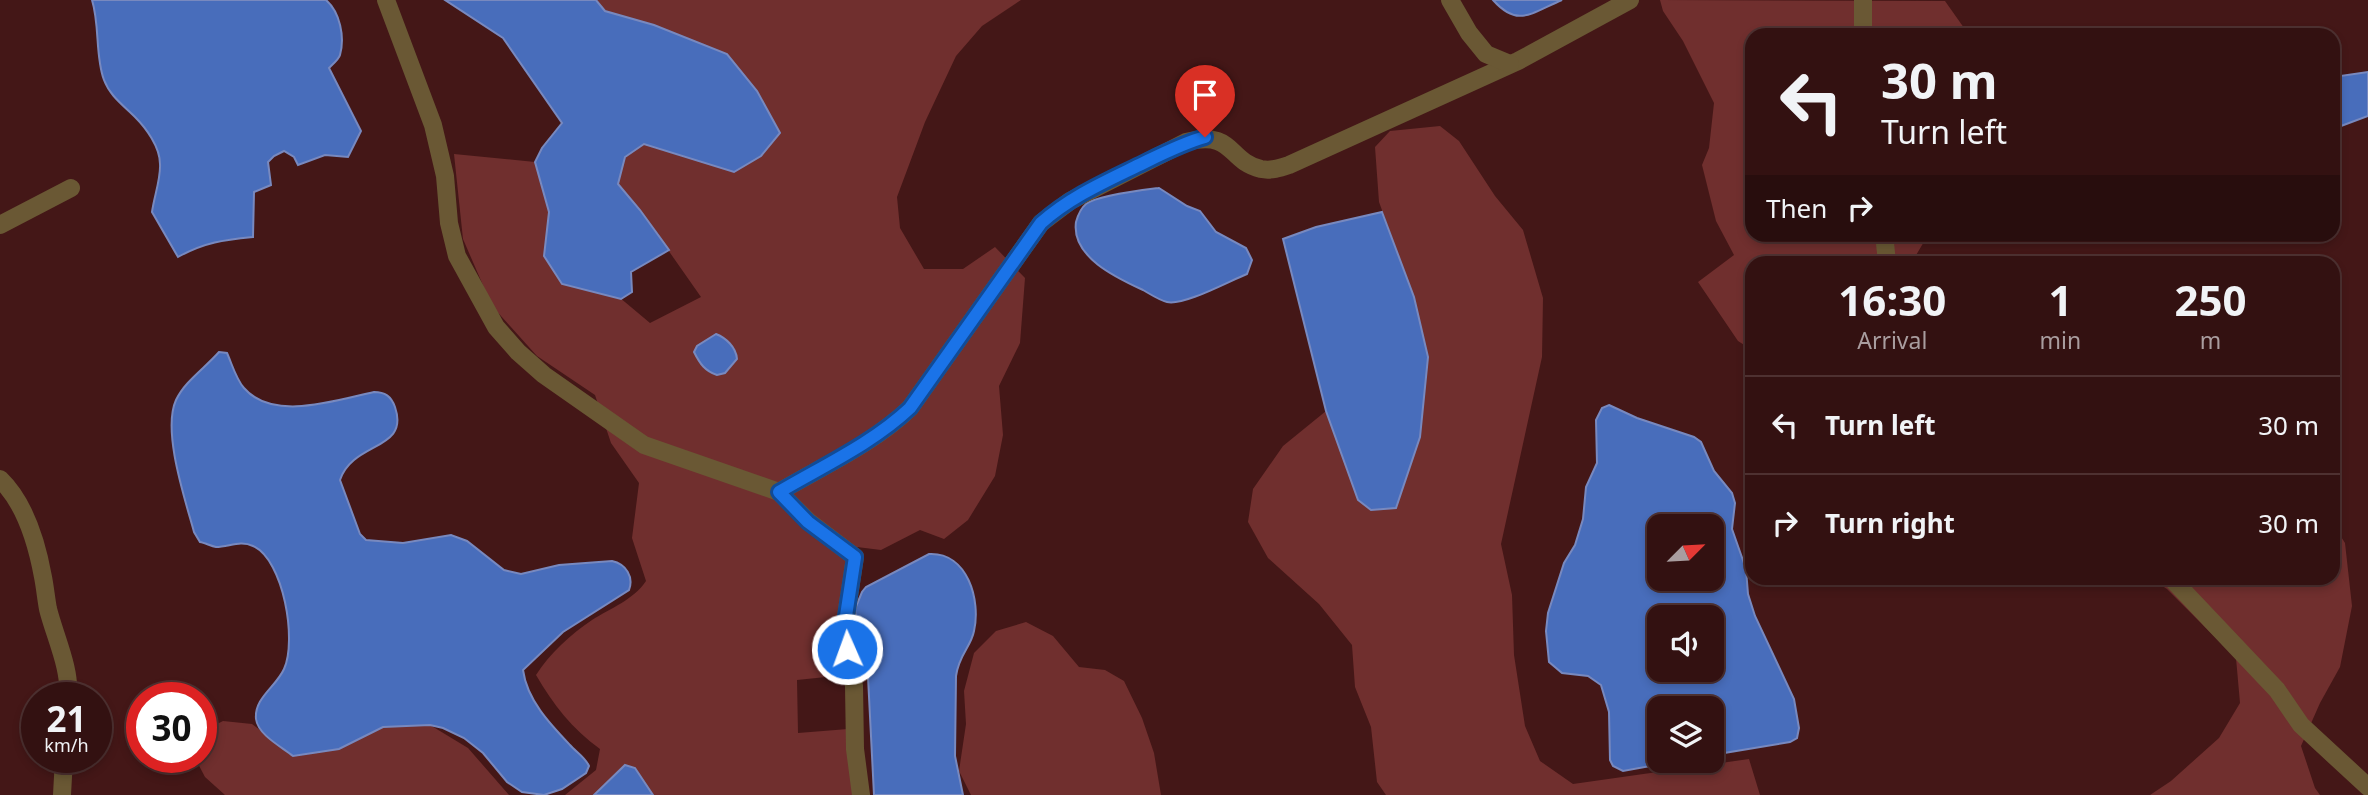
<!DOCTYPE html>
<html lang="en">
<head>
<meta charset="utf-8">
<style>
	:root { --surface:#311; --page:#3b1a1a; --text:#f1f3f6; --muted:#a99d9f; --line:#4e3131 }
	body { margin:0; font-family:"Noto Sans",sans-serif; background:var(--page); color:var(--text); height:100vh; display:flex; flex-direction:column; font-size:26px; white-space:nowrap }
	* { box-sizing:border-box; margin:0 }
	p { font-size:23px; color:var(--muted) }
	.icon { flex:none; width:38px; height:38px; fill:none; stroke:currentColor; stroke-width:2; stroke-linecap:round; stroke-linejoin:round }
	.map { position:relative; flex:1; overflow:hidden }
	.side { position:absolute; left:1745px; top:256px; width:595px; height:329px; display:flex; flex-direction:column; background:var(--surface); border-radius:21px; box-shadow:0 4px 10px #0003,0 0 0 2px var(--line) }
	.side>* { flex:none }
	.banner { position:absolute; left:1745px; top:28px; width:595px; height:214px; border-radius:21px; box-shadow:0 4px 10px #0003,0 0 0 2px var(--line); background:#311; color:var(--text); overflow:hidden }
	.needle { width:46px; rotate:66deg }
	.buttons { position:absolute; left:1647px; top:514px; display:grid; gap:14px }
	.buttons a { display:grid; place-items:center; width:77px; height:77px; border-radius:14px; background:var(--surface); box-shadow:0 4px 10px #0003,0 0 0 2px var(--line); font-size:35px }
	.speed { position:absolute; left:21px; top:682px; display:flex; gap:14px; font-size:35px; font-weight:700; text-align:center }
	.speed>* { display:grid; place-content:center; width:91px; height:91px; border-radius:50%; background:var(--surface); box-shadow:0 4px 10px #0003,0 0 0 2px var(--line); line-height:1 }
	.speed small { font-size:18px; font-weight:400 }
	.speed .limit { border:10px solid #d22; background:#fff; color:#111 }
	.pin { position:absolute; display:grid; place-items:center; width:60px; height:60px; color:#fff; margin:-72px -30px; border-radius:50% 50% 50% 0; rotate:-45deg; box-shadow:0 0 7px #0007 }
	.pin .icon { rotate:45deg }
	.me { position:absolute; width:77px; margin:-38px; rotate:358deg; stroke-linejoin:round; filter:drop-shadow(0 0 5px #0008) }
	.turn { display:flex; align-items:center; gap:24px; height:147px; padding:0 21px; font-size:32px }
	.turn .icon { width:91px; height:91px; stroke-width:2.5 }
	.turn b { display:block; font-size:49px; line-height:60px }
	.then { display:flex; align-items:center; height:66px; padding:0 21px; background:#0003; gap:14px; font-size:26px }
	.eta { display:flex; justify-content:space-evenly; align-items:center; height:119px; text-align:center }
	.eta b { font-size:42px; font-weight:700; line-height:49px }
	ul { padding:0; list-style:none }
	li { display:flex; align-items:center; gap:21px; height:98px; padding:0 21px; border-top:2px solid var(--line) }
	li div { flex:1 }
	li b { display:block; font-size:26px }
	li em { font-style:normal }
	.map>svg:first-child { display:block }
	.green { fill:#702f2e }
	.water { fill:#486dbb; stroke:#7889bf; stroke-width:2; fill-rule:evenodd }
	.lines { fill:none; stroke-linecap:round; stroke-linejoin:round }
	.street { stroke:#6a5834; stroke-width:18 }
	.route-casing { stroke:#114b97; stroke-width:18 }
	.route { stroke:#1a73e8; stroke-width:12 }
</style>
</head>
<body>
<div class="map">
<svg width="2368" height="795" viewBox="0 0 2368 795">
	<rect width="100%" height="100%" fill="#441717"/>
	<g class="green">
		<path d="M596,0H1021L982,26L956,56L925,122L897,197L900,228L924,269H963L995,247L1025,278L1020,343L999,386L1003,435L995,476L968,520L944,539L920,530L881,550L857,547L846,560L840,603L845,675L797,680L798,733L848,729L855,795H565L596,770L600,749C572,729 553,704 536,675C550,653 570,635 592,620C611,608 633,600 646,581L632,538L639,483L611,443L595,395L537,356L492,306L463,239L454,154L535,162L549,212L544,256L562,284L619,297L650,323L701,297L640,210L618,184L625,157L644,143L734,172L654,25L605,11Z"/>
		<polygon points="1660,0 1945,1 1969,35 1752,35 1752,234 1928,235 1912,262 1752,262 1752,350 1738,341 1698,282 1734,255 1716,221 1702,165 1709,148 1714,103 1683,41 1663,11"/>
		<polygon points="1440,126 1459,141 1495,196 1523,230 1543,298 1542,357 1501,544 1512,595 1514,655 1525,726 1540,761 1573,784 1749,759 1760,795 1386,795 1377,782 1371,727 1355,687 1352,645 1319,604 1268,558 1248,522 1253,489 1283,446 1326,411 1358,500 1414,297 1379,202 1375,147 1390,131"/>
		<polygon points="2333,524 2345,543 2352,606 2340,667 2320,703 2301,746 2315,788 2320,795 2150,795 2171,781 2219,738 2240,703 2236,658 2167,589 2150,578 2333,578"/>
		<polygon points="1026,622 1053,636 1079,667 1105,670 1124,681 1142,718 1154,753 1161,795 971,795 959,771 966,724 964,691 974,653 996,631"/>
		<polygon points="223,721 252,724 294,756 339,749 383,727 430,725 468,748 509,795 225,795 205,777 195,758 201,758 201,732"/>
	</g>
	<g class="water">
		<path d="M92,0H326C340,12 345,37 340,55C339,59 333,64 329,68L361,131L348,157L325,155L298,165L294,157L284,151L274,156L268,162L271,185L254,192L253,237C224,240 205,242 178,257L152,212C154,197 161,178 160,164C160,147 146,128 135,117C123,105 110,96 104,80C95,56 100,26 92,0Z"/>
		<polygon points="445,0 596,0 605,11 654,25 727,54 757,91 780,133 761,156 734,172 644,144 625,157 618,184 640,210 669,250 631,272 632,292 621,299 562,284 544,256 549,212 535,162 542,148 562,123 503,38"/>
		<path d="M1493,0H1562C1531,13 1518,28 1493,0Z"/>
		<polygon points="2368,72 2368,116 2333,129 2333,77"/>
		<path d="M1159,188L1187,206L1200,211L1216,232L1246,248L1252,260L1247,274C1229,281 1184,306 1167,302C1159,300 1150,294 1143,290C1117,278 1071,257 1076,222C1078,215 1081,208 1086,204C1099,195 1143,190 1159,188Z"/>
		<polygon points="1382,212 1414,297 1428,357 1420,437 1396,508 1371,510 1358,500 1326,411 1283,239 1316,227"/>
		<path d="M716,334C726,338 736,347 737,359L725,373L717,375C705,371 700,364 694,352L697,346Z"/>
		<path d="M219,352L227,353C232,364 236,379 244,388C273,422 337,400 374,392C385,392 391,396 395,407C410,451 353,441 340,480L360,534L366,540L403,543L451,535L467,541L504,570L521,574L559,565L612,561C626,564 634,577 629,590L563,632L523,670C527,700 550,724 570,745C576,752 585,757 589,766L586,773L562,789L544,795L522,792L507,782L483,753L464,738L443,728L430,725L383,727L339,749L293,756C282,747 258,735 256,719C254,698 276,687 284,669C297,641 284,560 253,546C240,540 229,547 216,547C211,546 205,543 200,542L194,532C185,499 162,431 176,400C185,381 205,368 219,352Z"/>
		<path d="M1609,405L1637,418L1694,437L1701,442L1714,471L1732,493L1735,503L1732,529L1746,569L1748,594L1755,616L1794,699L1799,728L1797,738L1790,742L1712,755V709H1659V761H1678L1623,771L1613,766L1610,760L1609,712L1601,685L1588,676L1562,673L1549,662L1546,631L1548,613L1564,563L1575,545L1583,519L1586,487L1597,463L1596,420L1602,408ZM1659,527H1712V579H1659ZM1659,618H1712V670H1659Z"/>
		<path d="M929,554C968,552 981,601 974,631C971,647 959,654 956,676L955,756L963,795H874L868,677L857,634L855,609L862,592L866,587Z"/>
		<polygon points="625,765 635,768 653,795 594,795"/>
	</g>
	<g class="lines">
		<g class="street">
			<path d="M386,0L433,125L445,176L449,223L457,256L496,327L518,352L544,375L644,445L779,492C823,466 874,443 910,408L1041,223L1070,201L1186,142C1235,130 1227,161 1261,169C1271,171 1280,168 1289,165L1518,61L1630,0"/>
			<polyline points="1450,0 1469,33 1486,54 1510,64"/>
			<polyline points="1863,35 1863,0"/>
			<polyline points="0,225 71,188"/>
			<polyline points="1884,234 1887,262"/>
			<path d="M0,479C25,503 37,544 43,577C45,587 46,598 48,609C55,637 71,669 68,698"/>
			<polyline points="779,492 809,522 855,557 844,629 854,686 855,749 861,795"/>
			<polyline points="2171,578 2277,690 2301,725 2368,787"/>
			<polyline points="62,795 64,758"/>
		</g>
	</g>
	<g class="lines">
		<g class="route-casing">
			<path id="route" d="M847,649L844,629L855,557L808,522L779,492C823,466 873,443 910,408L1041,223C1069,198 1102,183 1135,167C1158,156 1180,144 1205,137"/>
		</g>
		<use href="#route" class="route"/>
	</g>
</svg>
<div class="buttons">
<a><svg class="needle" viewBox="-14 -14 28 28"><path d="M0-13l5 13h-10z" fill="#e53935"/><path d="M0 13l5-13h-10z" fill="#a99d9f"/></svg></a>
<a><svg class="icon" aria-label="sound" viewBox="0 0 24 24"><path d="M4 9h4l5-4v14l-5-4H4zM17 9q2 3 0 6"/></svg></a>
<a><svg class="icon" aria-label="layers" viewBox="0 0 24 24"><path d="M12 4l9 5-9 5-9-5zM3 14l9 5 9-5"/></svg></a>
</div>
<div class="speed"><div>21<small>km/h</small></div><div class="limit">30</div></div>
<div class="pin" style="left:1205px;top:137px;background:#d93025"><svg class="icon" aria-label="arrive" viewBox="0 0 24 24"><path d="M6 21V4h12l-3 4 3 4H6"/></svg></div>
<svg class="me" style="left:847px;top:649px" viewBox="-20 -20 40 40"><circle r="17" fill="#1a73e8" stroke="#fff" stroke-width="3"/><path d="M0-11L8 9 0 5-8 9z" fill="#fff"/></svg>
<div class="banner">
<div class="turn"><svg class="icon" aria-label="left" viewBox="0 0 24 24"><path d="M17 20v-9H6M10 6l-5 5 5 5"/></svg><div><b>30 m</b>Turn left</div></div>
<div class="then">Then<svg class="icon" aria-label="right" viewBox="0 0 24 24"><path d="M7 20v-9h11M14 6l5 5-5 5"/></svg></div>
</div>
<section class="side">
<div class="eta">
<div><b>16:30</b><p>Arrival</p></div>
<div><b>1</b><p>min</p></div>
<div><b>250</b><p>m</p></div>
</div>
<ul>
<li><svg class="icon" aria-label="left" viewBox="0 0 24 24"><path d="M17 20v-9H6M10 6l-5 5 5 5"/></svg><div><b>Turn left</b></div><em>30 m</em></li>
<li><svg class="icon" aria-label="right" viewBox="0 0 24 24"><path d="M7 20v-9h11M14 6l5 5-5 5"/></svg><div><b>Turn right</b></div><em>30 m</em></li>
</ul>
</section>
</div>
</body>
</html>
